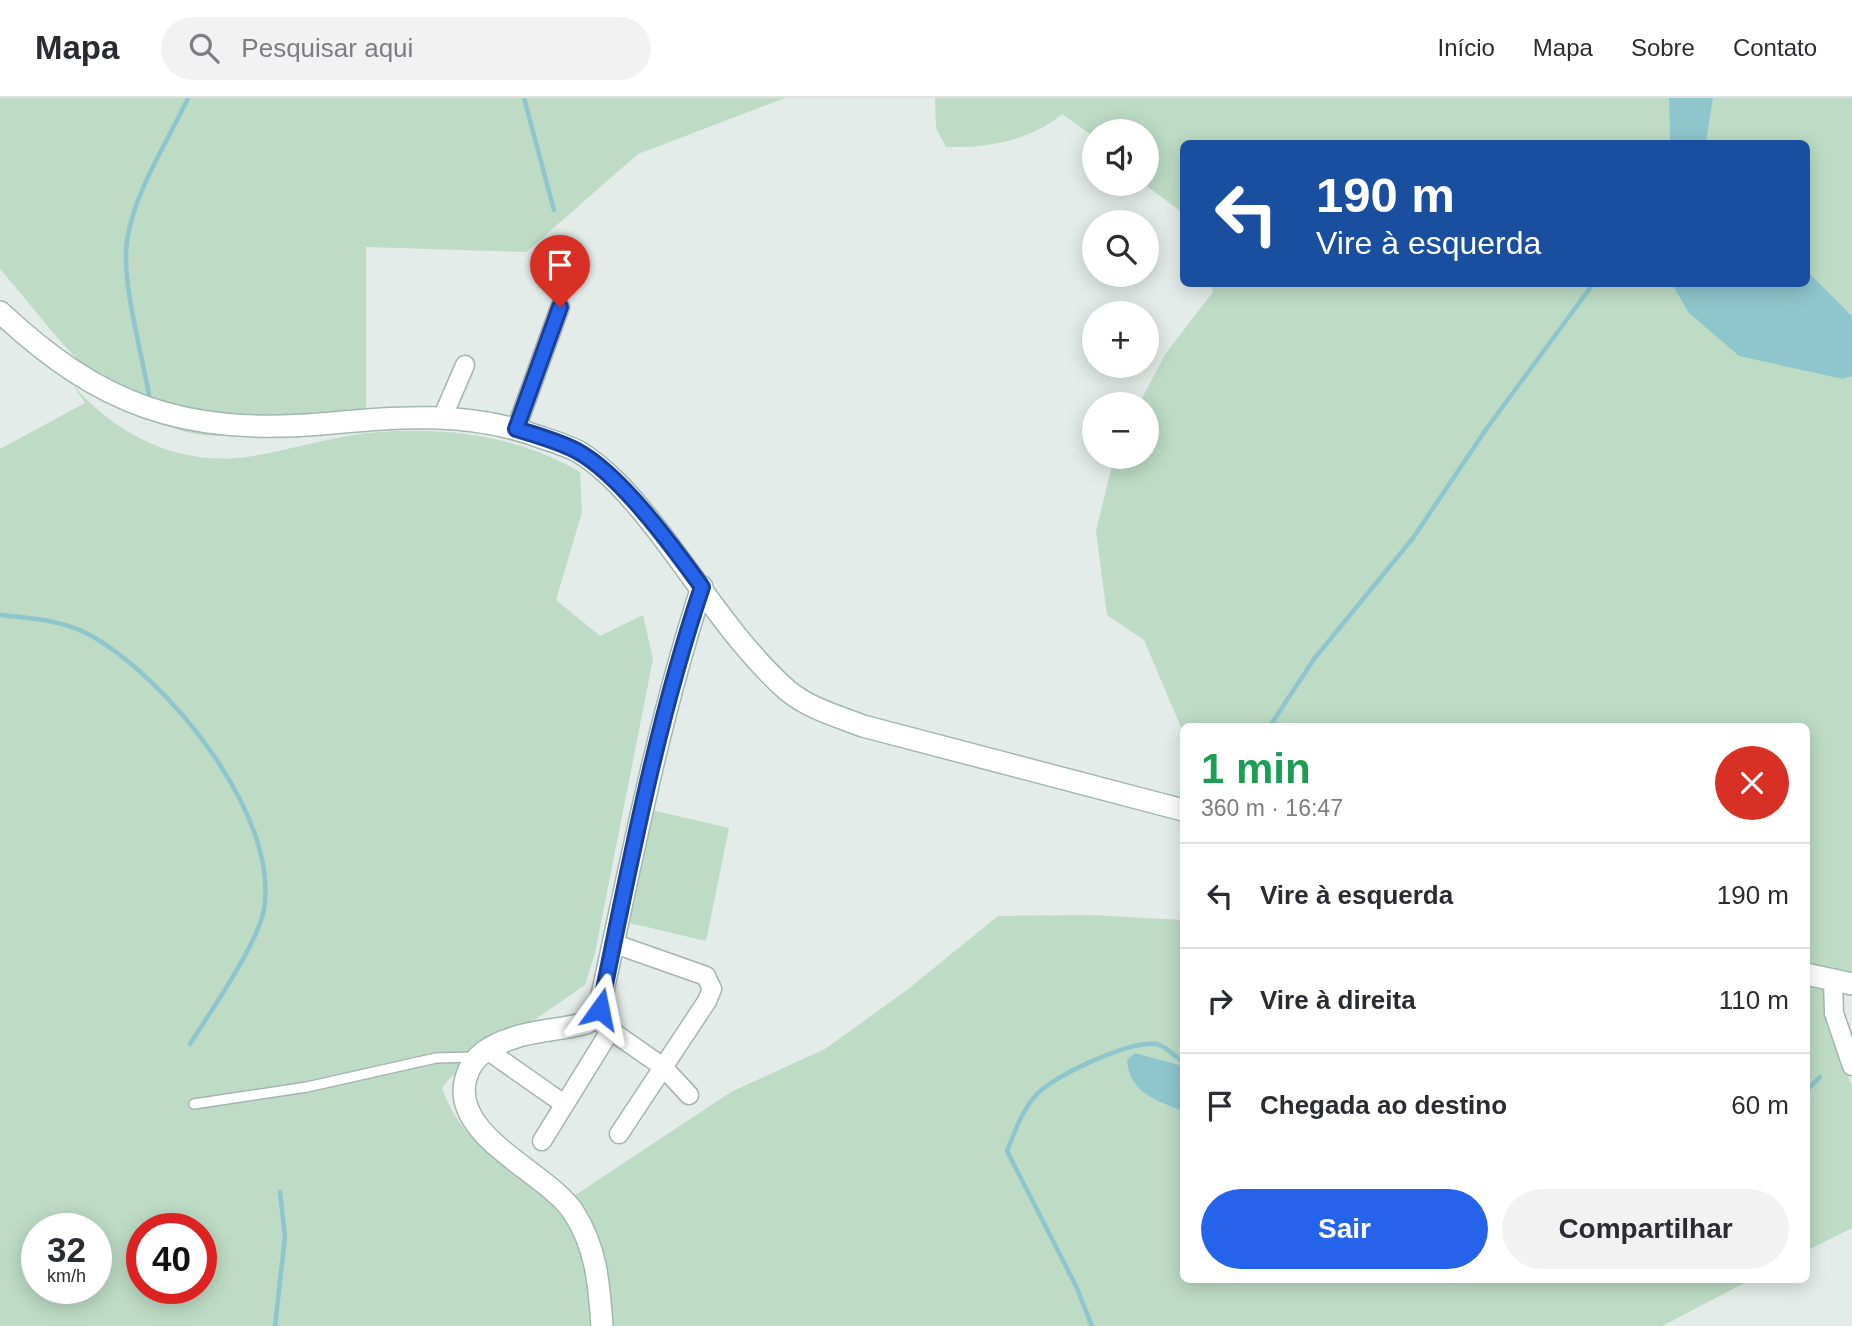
<!DOCTYPE html>
<html lang="pt">
<head>
<meta charset="utf-8">
<style>
	:root { --surface:#fff; --page:#f2f2f3; --text:#2b2b33; --muted:#7c7c81; --line:#e1e1e2; --accent:#2563eb }
	body { margin:0; font-family:Helvetica,sans-serif; background:var(--page); color:var(--text); height:100vh; display:flex; flex-direction:column; font-size:26px; white-space:nowrap }
	* { box-sizing:border-box; margin:0 }
	p { font-size:23px; color:var(--muted) }
	.icon { flex:none; width:38px; height:38px; fill:none; stroke:currentColor; stroke-width:2; stroke-linecap:round; stroke-linejoin:round }
	.map { position:relative; flex:1; overflow:hidden }
	.details { position:absolute; left:1180px; top:625px; width:630px; height:560px; display:flex; flex-direction:column; background:var(--surface); border-radius:10px; box-shadow:0 4px 18px #0003 }
	.details>* { flex:none }
	.hud { position:absolute; left:1180px; top:42px; width:630px; height:147px; border-radius:10px; box-shadow:0 4px 18px #0003; background:#1a4fa0; color:#fff; overflow:hidden }
	.fabs { position:absolute; left:1082px; top:21px; display:grid; gap:14px }
	.fabs a { display:grid; place-items:center; width:77px; height:77px; border-radius:50%; background:var(--surface); box-shadow:0 4px 18px #0003; font-size:35px }
	.speed { position:absolute; left:21px; top:1115px; display:flex; gap:14px; font-size:35px; font-weight:700; text-align:center }
	.speed>* { display:grid; place-content:center; width:91px; height:91px; border-radius:50%; background:var(--surface); box-shadow:0 4px 18px #0003; line-height:1 }
	.speed small { font-size:18px; font-weight:400 }
	.speed .limit { border:10px solid #d22; background:#fff; color:#111 }
	.pin { position:absolute; display:grid; place-items:center; width:60px; height:60px; color:#fff; margin:-72px -30px; border-radius:50% 50% 50% 0; rotate:-45deg; box-shadow:0 0 7px #0007 }
	.pin .icon { rotate:45deg }
	.me { position:absolute; width:77px; margin:-38px; rotate:12deg; stroke-linejoin:round; filter:drop-shadow(0 0 5px #0008) }
	.turn { display:flex; align-items:center; gap:24px; height:147px; padding:0 21px; font-size:32px }
	.turn .icon { width:91px; height:91px; stroke-width:2.5 }
	.turn b { display:block; font-size:49px; line-height:60px }
	.round { display:grid; place-items:center; flex:none; width:74px; height:74px; border-radius:37px; background:var(--page) }
	.summary { display:flex; align-items:center; justify-content:space-between; height:119px; padding:0 21px }
	h1 { font-size:42px; font-weight:700; line-height:52px; color:#1e9e55 }
	.button { display:flex; gap:14px; margin-top:auto; padding:14px 21px }
	.button a { flex:1; height:80px; border-radius:42px; background:var(--accent); color:#fff; font-size:28px; font-weight:700; line-height:80px; text-align:center }
	.button a+a { background:var(--page); color:var(--text) }
	ul { padding:0; list-style:none }
	li { display:flex; align-items:center; gap:21px; height:105px; padding:0 21px; border-top:2px solid var(--line) }
	li div { flex:1 }
	li b { display:block; font-size:26px }
	li em { font-style:normal }
	header { display:flex; align-items:center; gap:42px; box-sizing:border-box; height:98px; padding:0 35px; background:var(--surface); border-bottom:2px solid var(--line) }
	header strong { font-size:33px }
	nav { display:flex; gap:38px; margin-inline-start:auto; font-size:24px }
	.search { width:490px; height:63px; background:var(--page); display:flex; align-items:center; gap:18px; box-sizing:border-box; padding:0 24px; border-radius:38px; color:var(--muted); font-size:26px }
	.map>svg:first-child { display:block }
	.green { fill:#bddbc5; fill-rule:evenodd }
	.water { fill:#8fc5cd }
	.lines { fill:none; stroke-linecap:round; stroke-linejoin:round }
	.stream { stroke:#8fc5cd; stroke-width:4.5 }
	.lane-casing { stroke:#a6b4af; stroke-width:12 }
	.street-casing { stroke:#a6b4af; stroke-width:21 }
	.secondary-casing { stroke:#a2b7af; stroke-width:24 }
	.lane { stroke:#fff; stroke-width:9 }
	.street { stroke:#fff; stroke-width:18 }
	.secondary { stroke:#fff; stroke-width:21 }
	.route-casing { stroke:#184099; stroke-width:18 }
	.route { stroke:#2563eb; stroke-width:12 }
</style>
</head>
<body>
<header>
<strong>Mapa</strong>
<div class="search"><svg class="icon" aria-label="search" viewBox="0 0 24 24"><circle cx="10" cy="10" r="6"/><path d="M15 15l6 6"/></svg>Pesquisar aqui</div>
<nav><a>Início</a><a>Mapa</a><a>Sobre</a><a>Contato</a></nav>
</header>
<div class="map">
<svg width="1852" height="1228" viewBox="0 0 1852 1228">
	<rect width="100%" height="100%" fill="#e3ece8"/>
	<g class="green">
		<path d="M0,0H785L638,56L526,154L366,149V313C319,322 267,339 218,338C120,336 59,238 0,171Z"/>
		<path d="M935,0H1669L1670,46H1183V115L1144,86L1146,33H1094V39L1062,16C1030,43 987,50 946,49L936,30Z"/>
		<polygon points="1713,0 1852,0 1852,218 1806,172 1806,46 1706,46"/>
		<polygon points="1210,186 1672,186 1688,214 1813,272 1843,281 1852,278 1852,877 1806,864 1806,628 1183,628 1183,634 1144,542 1107,517 1096,433 1114,359 1146,359 1146,306 1139,306 1166,255 1213,194"/>
		<path d="M73,287C118,339 182,370 253,358C295,351 336,337 379,334C450,329 517,338 580,374L582,414L556,502L600,538L643,517L653,561L595,855L585,887L450,980L442,990C462,1049 516,1075 568,1102L731,994L825,951L907,892L998,818L1091,817L1183,822V968L1135,955L1127,963C1128,992 1159,1005 1183,1013V1181H1752L1662,1228H0V351L85,305ZM37,1130H96V1190H37ZM142,1130H201V1190H142Z"/>
		<polygon points="652,712 729,730 706,843 629,825"/>
		<polygon points="1806,888 1840,897 1825,919 1852,988 1852,1130 1806,1153"/>
	</g>
	<g class="water">
		<polygon points="1669,0 1713,0 1706,45 1670,45"/>
		<polygon points="1806,172 1852,218 1852,278 1843,281 1739,258 1688,214 1672,186 1806,186"/>
		<path d="M1135,955L1183,968V1013C1157,1004 1128,993 1127,962Z"/>
	</g>
	<g class="lines">
		<g class="stream">
			<polyline points="524,0 554,112"/>
			<path d="M149,297C142,256 121,183 127,143C134,94 167,45 188,0"/>
			<path d="M0,517C30,520 61,522 88,536C166,578 280,717 264,811C259,844 209,916 190,946"/>
			<polyline points="1270,628 1314,561 1413,440 1487,330 1593,186"/>
			<polyline points="1806,993 1820,979"/>
			<polyline points="275,1228 285,1139 280,1094"/>
			<path d="M1092,1228L1076,1188L1007,1053C1015,1033 1022,1012 1037,996C1055,977 1131,942 1156,946C1166,948 1175,958 1183,964"/>
		</g>
		<g class="lane-casing">
			<polyline id="lane" points="194,1006 307,989 436,960 475,959"/>
		</g>
		<g class="street-casing">
			<g id="street">
				<polyline points="443,318 465,267"/>
				<polyline points="516,331 560,209"/>
				<polyline points="615,846 706,878 712,891 707,903 619,1036"/>
				<polyline points="1833,882 1834,915 1852,968"/>
				<polyline points="603,927 663,969 689,997"/>
				<polyline points="487,952 564,1006"/>
				<polyline points="542,1043 610,933"/>
			</g>
		</g>
		<g class="secondary-casing">
			<g id="secondary">
				<path d="M0,214C100,308 184,337 321,326C396,319 467,312 540,339C552,343 568,348 579,354C607,371 631,399 651,424C695,479 734,545 787,592C808,610 837,618 863,628L1183,712"/>
				<polyline points="1806,876 1852,886"/>
				<path d="M602,1228C599,1187 597,1151 574,1115C549,1075 449,1038 466,980C472,957 492,947 513,940C536,932 562,932 586,925L595,920L599,911C630,770 657,627 702,489"/>
			</g>
		</g>
		<use href="#lane" class="lane"/>
		<use href="#street" class="street"/>
		<use href="#secondary" class="secondary"/>
	</g>
	<g class="lines">
		<g class="route-casing">
			<path id="route" d="M560,209L516,331C536,337 558,343 577,353C620,376 673,449 702,489C656,626 629,770 600,911"/>
		</g>
		<use href="#route" class="route"/>
	</g>
</svg>
<div class="fabs">
<a><svg class="icon" aria-label="sound" viewBox="0 0 24 24"><path d="M4 9h4l5-4v14l-5-4H4zM17 9q2 3 0 6"/></svg></a>
<a><svg class="icon" aria-label="search" viewBox="0 0 24 24"><circle cx="10" cy="10" r="6"/><path d="M15 15l6 6"/></svg></a>
<a>+</a>
<a>−</a>
</div>
<div class="speed"><div>32<small>km/h</small></div><div class="limit">40</div></div>
<div class="pin" style="left:560px;top:209px;background:#d93025"><svg class="icon" aria-label="arrive" viewBox="0 0 24 24"><path d="M6 21V4h12l-3 4 3 4H6"/></svg></div>
<svg class="me" style="left:600px;top:911px" viewBox="-20 -20 40 40"><path d="M0-17L14 15 0 8-14 15z" fill="#2563eb" stroke="#fff" stroke-width="4"/></svg>
<div class="hud">
<div class="turn"><svg class="icon" aria-label="left" viewBox="0 0 24 24"><path d="M17 20v-9H6M10 6l-5 5 5 5"/></svg><div><b>190 m</b>Vire à esquerda</div></div>
</div>
<section class="details">
<div class="summary"><div><h1>1 min</h1><p>360 m · 16:47</p></div><a class="round" style="background:#d93025;color:#fff"><svg class="icon" aria-label="close" viewBox="0 0 24 24"><path d="M6 6l12 12M18 6L6 18"/></svg></a></div>
<ul>
<li><svg class="icon" aria-label="left" viewBox="0 0 24 24"><path d="M17 20v-9H6M10 6l-5 5 5 5"/></svg><div><b>Vire à esquerda</b></div><em>190 m</em></li>
<li><svg class="icon" aria-label="right" viewBox="0 0 24 24"><path d="M7 20v-9h11M14 6l5 5-5 5"/></svg><div><b>Vire à direita</b></div><em>110 m</em></li>
<li><svg class="icon" aria-label="arrive" viewBox="0 0 24 24"><path d="M6 21V4h12l-3 4 3 4H6"/></svg><div><b>Chegada ao destino</b></div><em>60 m</em></li>
</ul>
<div class="button"><a>Sair</a><a>Compartilhar</a></div>
</section>
</div>
</body>
</html>
